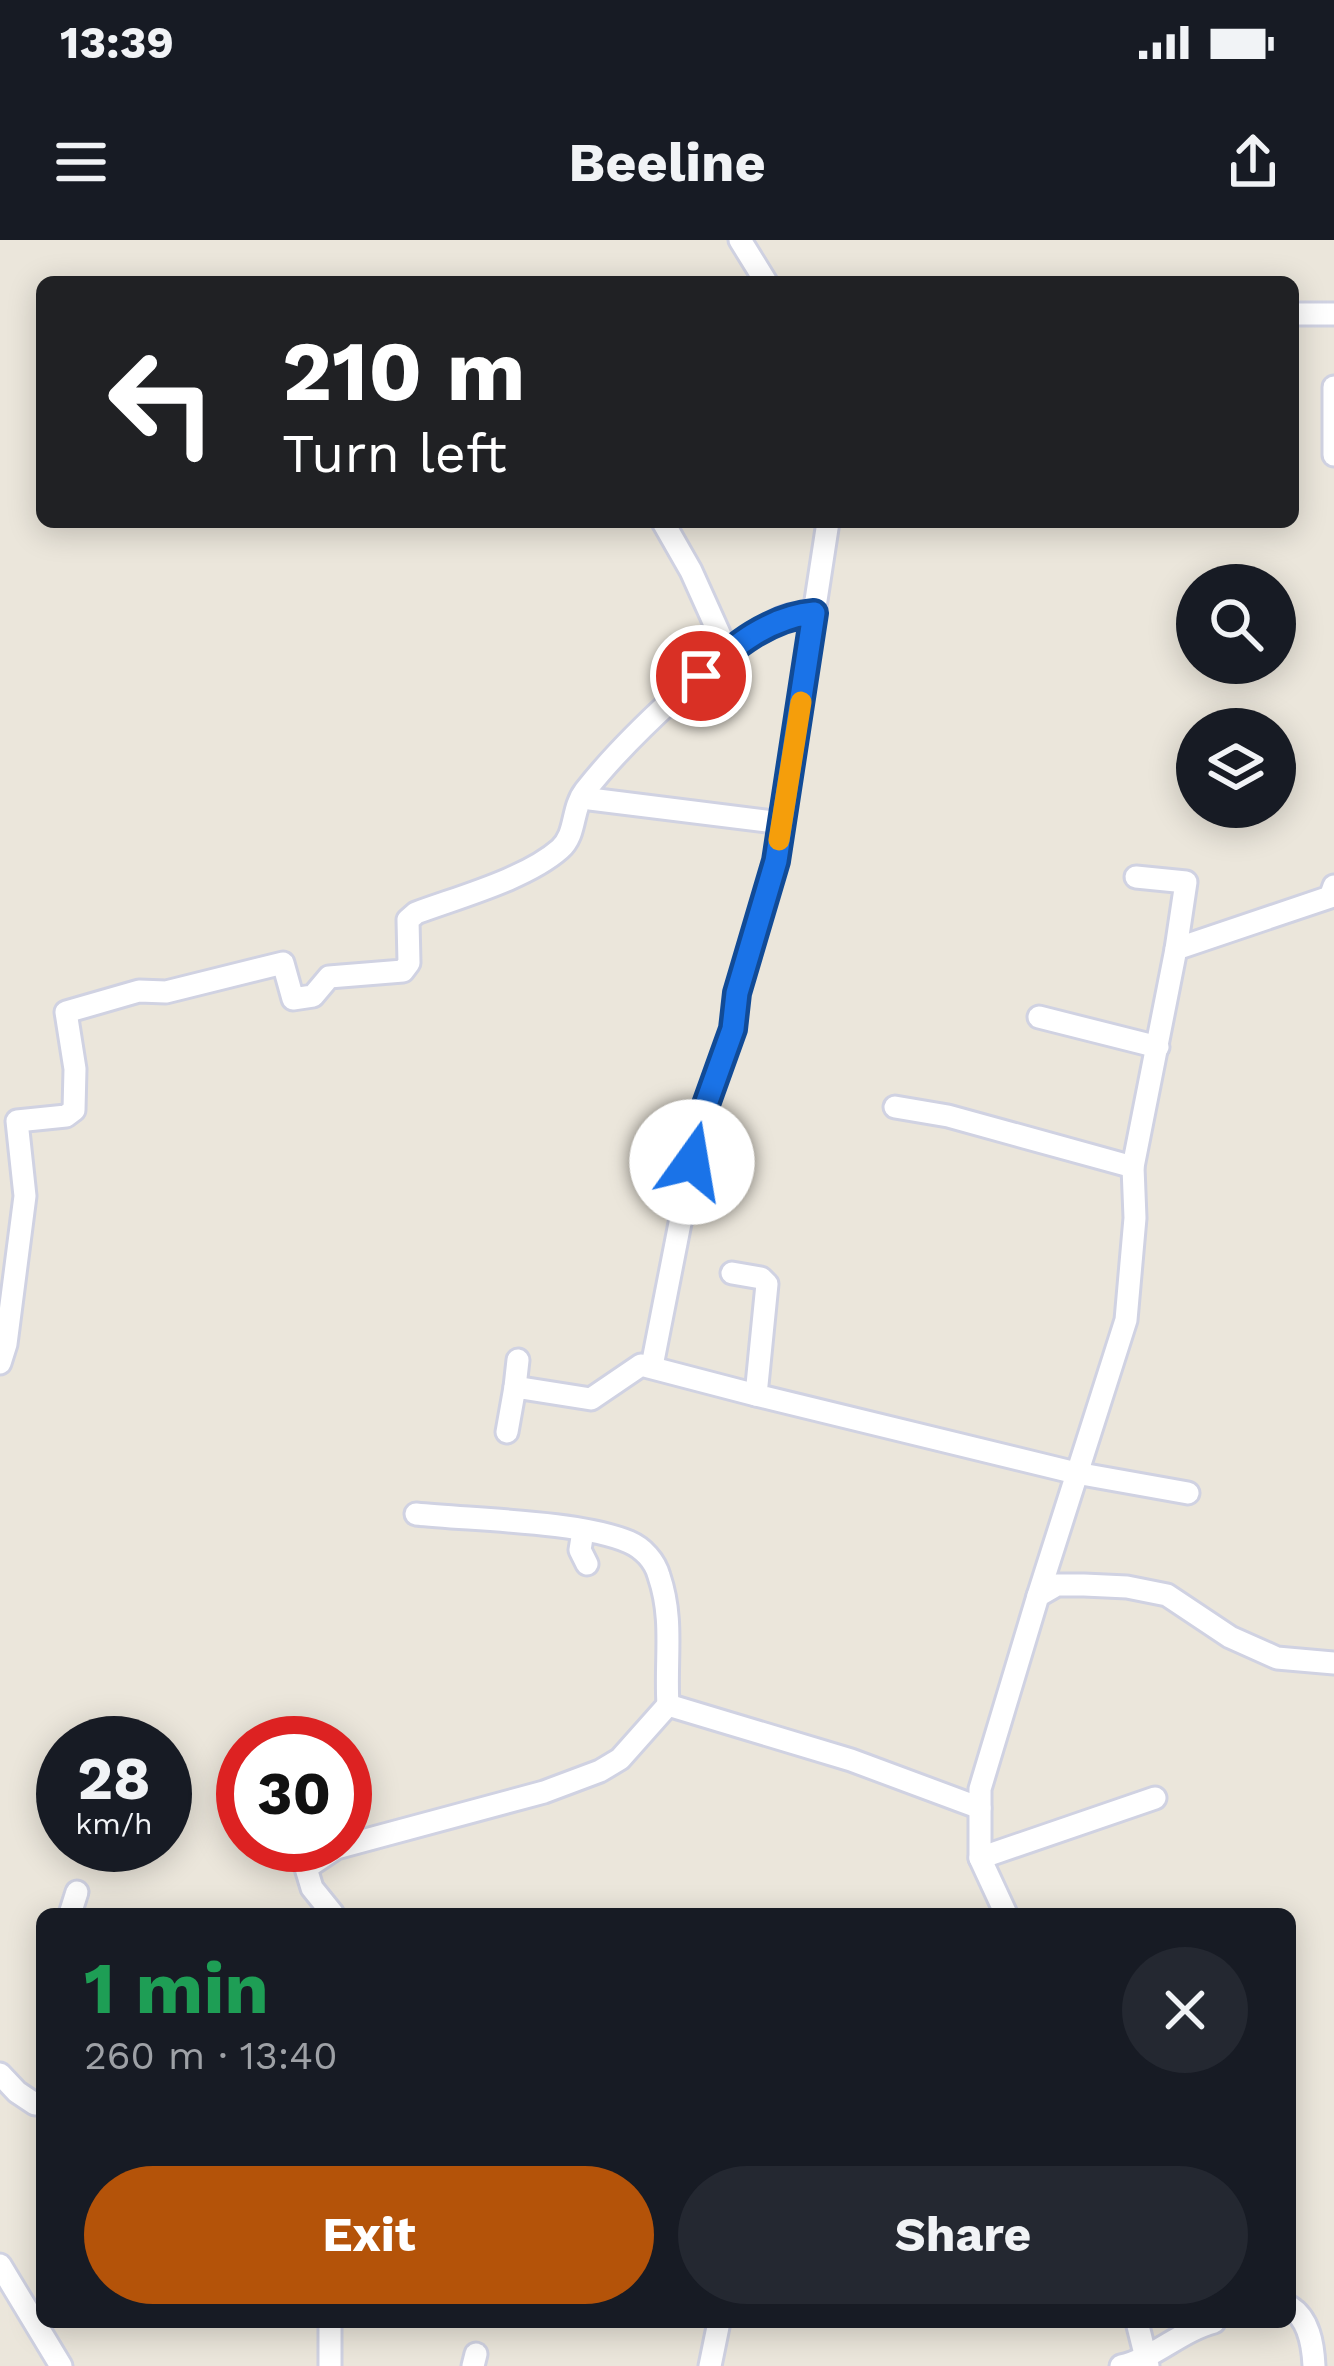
<!DOCTYPE html>
<html lang="en">
<head>
<meta charset="utf-8">
<style>
	:root { --surface:#171b24; --page:#242831; --text:#f1f3f6; --muted:#9ea1a6; --accent:#b45309 }
	body { margin:0; font-family:"Work Sans",sans-serif; background:var(--page); color:var(--text); height:100vh; display:flex; flex-direction:column; font-size:45px; white-space:nowrap }
	* { box-sizing:border-box; margin:0 }
	p { font-size:39px; color:var(--muted) }
	.icon { flex:none; width:66px; height:66px; fill:none; stroke:currentColor; stroke-width:2; stroke-linecap:round; stroke-linejoin:round }
	.map { position:relative; flex:1; overflow:hidden }
	.side { position:absolute; left:36px; top:1668px; width:1260px; height:420px; display:flex; flex-direction:column; background:var(--surface); border-radius:18px; box-shadow:0 6px 30px #0003 }
	.side>* { flex:none }
	.guide { position:absolute; left:36px; top:36px; width:1263px; height:252px; border-radius:18px; box-shadow:0 6px 30px #0003; background:#202124; color:#fff; overflow:hidden }
	.fabs { position:absolute; left:1176px; top:324px; display:grid; gap:24px }
	.fabs a { display:grid; place-items:center; width:120px; height:120px; border-radius:50%; background:var(--surface); box-shadow:0 6px 30px #0003; font-size:60px }
	.speed { position:absolute; left:36px; top:1476px; display:flex; gap:24px; font-size:60px; font-weight:700; text-align:center }
	.speed>* { display:grid; place-content:center; width:156px; height:156px; border-radius:50%; background:var(--surface); box-shadow:0 6px 30px #0003; line-height:1 }
	.speed small { font-size:30px; font-weight:400 }
	.speed .limit { border:18px solid #d22; background:#fff; color:#111 }
	.pin { position:absolute; display:grid; place-items:center; width:102px; height:102px; color:#fff; margin:-51px; border:6px solid #fff; border-radius:50%; box-shadow:0 3px 12px #0007 }
	.me { position:absolute; width:132px; margin:-66px; rotate:13deg; stroke-linejoin:round; filter:drop-shadow(0 0 9px #0008) }
	.turn { display:flex; align-items:center; gap:42px; height:252px; padding:0 48px; font-size:54px }
	.turn .icon { width:156px; height:156px; stroke-width:2.5 }
	.turn b { display:block; font-size:84px; line-height:102px }
	.round { display:grid; place-items:center; flex:none; width:126px; height:126px; border-radius:63px; background:var(--page) }
	.overview { display:flex; align-items:center; justify-content:space-between; height:204px; padding:0 48px }
	h1 { font-size:72px; font-weight:700; line-height:90px; color:#1e9e55 }
	.button { display:flex; gap:24px; margin-top:auto; padding:24px 48px }
	.button a { flex:1; height:138px; border-radius:72px; background:var(--accent); color:#fff; font-size:48px; font-weight:700; line-height:138px; text-align:center }
	.button a+a { background:var(--page); color:var(--text) }
	.status { display:flex; justify-content:space-between; align-items:center; height:84px; padding:0 60px; background:var(--surface); direction:ltr }
	.status svg { height:33px; fill:currentColor }
	header { display:flex; justify-content:space-between; align-items:center; height:156px; padding:0 48px; background:var(--surface); font-size:54px; font-weight:700 }
	.map>svg:first-child { display:block }
	.lines { fill:none; stroke-linecap:round; stroke-linejoin:round }
	.minor-casing { stroke:#d0d2e2; stroke-width:27 }
	.minor { stroke:#fff; stroke-width:21 }
	.route-casing { stroke:#114b97; stroke-width:30 }
	.route { stroke:#1a73e8; stroke-width:21 }
	.slow { stroke:#f59e0b; stroke-width:21 }
</style>
</head>
<body>
<div class="status"><b>13:39</b><svg viewBox="0 0 49 12"><path d="M0 12V9h3v3zM5 12V6h3v6zM10 12V3h3v9zM15 12V0h3v12zM26 1h20v11H26zM47 4h2v5h-2z"/></svg></div>
<header><svg class="icon" aria-label="menu" viewBox="0 0 24 24"><path d="M4 6h16M4 12h16M4 18h16"/></svg>Beeline<svg class="icon" aria-label="share" viewBox="0 0 24 24"><path d="M12 15V3M7 8l5-5 5 5M5 13v7h14v-7"/></svg></header>
<div class="map">
<svg width="1334" height="2126" viewBox="0 0 1334 2126">
	<rect width="100%" height="100%" fill="#ebe6db"/>
	<g class="lines">
		<g class="minor-casing">
			<g id="minor">
				<polyline points="740,0 766,42"/>
				<polyline points="1293,74 1334,74"/>
				<polyline points="1334,147 1334,215"/>
				<polyline points="663,282 691,331 727,411"/>
				<polyline points="590,559 782,583"/>
				<polyline points="1136,637 1186,642 1176,709"/>
				<polyline points="1039,777 1158,807"/>
				<polyline points="895,867 948,876 1133,927"/>
				<polyline points="732,1033 761,1038 767,1044 756,1155 1076,1233 1188,1253"/>
				<path d="M0,1123L6,1104L25,956L17,881L66,876L74,870L75,829L66,772L139,751L166,752L283,723L293,759L313,756L329,737L403,731L409,723L408,680L416,673C459,657 526,639 560,609C577,594 571,569 585,551C624,501 722,407 778,380C789,374 802,374 814,373"/>
				<polyline points="652,1126 700,881 733,789 737,753 776,621 828,282"/>
				<polyline points="515,1147 518,1120"/>
				<polyline points="507,1192 515,1147 591,1159 641,1125 756,1155"/>
				<path d="M416,1274C473,1280 580,1281 629,1302C643,1308 655,1321 659,1336C674,1380 665,1420 668,1465"/>
				<polyline points="583,1291 580,1310 587,1324"/>
				<polyline points="1038,1356 1126,1080 1135,978 1133,927 1176,709 1330,657 1334,646"/>
				<polyline points="980,1618 1155,1558"/>
				<polyline points="70,1674 77,1652"/>
				<polyline points="333,1674 312,1648 306,1628 336,1608 544,1552 600,1531 620,1519 668,1465 851,1520 980,1568"/>
				<polyline points="1006,1674 980,1618 980,1549 1038,1356 1057,1345 1084,1345 1127,1347 1167,1355 1230,1397 1277,1418 1334,1423"/>
				<polyline points="0,1834 17,1852 35,1864"/>
				<polyline points="0,2025 61,2126"/>
				<path d="M1290,2067C1309,2079 1313,2104 1314,2126"/>
				<polyline points="1137,2082 1148,2126"/>
				<polyline points="330,2126 330,2082"/>
				<polyline points="473,2126 476,2114"/>
				<polyline points="710,2126 719,2082"/>
				<path d="M1121,2126C1155,2118 1180,2091 1214,2082"/>
			</g>
		</g>
		<use href="#minor" class="minor"/>
	</g>
	<g class="lines">
		<g class="route-casing">
			<path id="route" d="M692,922L700,881L733,789L737,753L776,621L814,373C769,377 734,406 701,436"/>
		</g>
		<use href="#route" class="route"/>
		<polyline class="slow" points="779,600 801,462"/>
	</g>
</svg>
<div class="fabs">
<a><svg class="icon" aria-label="search" viewBox="0 0 24 24"><circle cx="10" cy="10" r="6"/><path d="M15 15l6 6"/></svg></a>
<a><svg class="icon" aria-label="layers" viewBox="0 0 24 24"><path d="M12 4l9 5-9 5-9-5zM3 14l9 5 9-5"/></svg></a>
</div>
<div class="speed"><div>28<small>km/h</small></div><div class="limit">30</div></div>
<div class="pin" style="left:701px;top:436px;background:#d93025"><svg class="icon" aria-label="arrive" viewBox="0 0 24 24"><path d="M6 21V4h12l-3 4 3 4H6"/></svg></div>
<svg class="me" style="left:692px;top:922px" viewBox="-20 -20 40 40"><circle r="19" fill="#fff"/><path d="M0-13L10 11 0 6-10 11z" fill="#1a73e8"/></svg>
<div class="guide">
<div class="turn"><svg class="icon" aria-label="left" viewBox="0 0 24 24"><path d="M17 20v-9H6M10 6l-5 5 5 5"/></svg><div><b>210 m</b>Turn left</div></div>
</div>
<section class="side">
<div class="overview"><div><h1>1 min</h1><p>260 m · 13:40</p></div><a class="round"><svg class="icon" aria-label="close" viewBox="0 0 24 24"><path d="M6 6l12 12M18 6L6 18"/></svg></a></div>
<div class="button"><a>Exit</a><a>Share</a></div>
</section>
</div>
</body>
</html>
